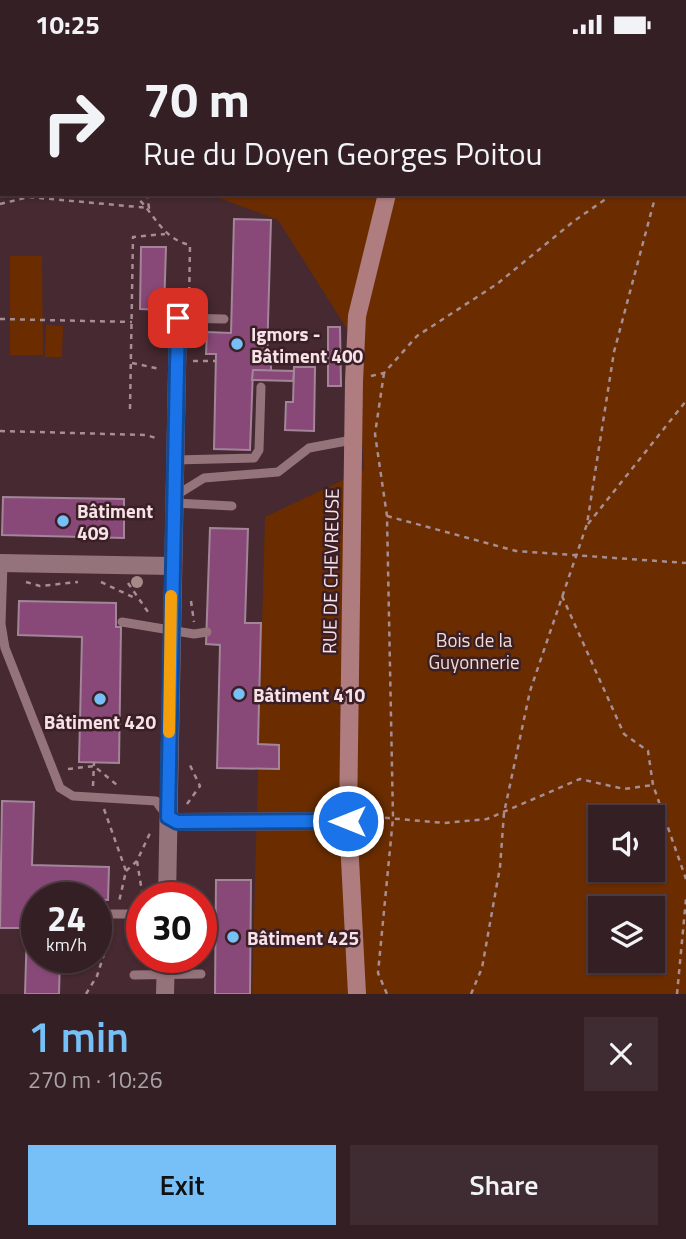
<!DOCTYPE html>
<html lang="en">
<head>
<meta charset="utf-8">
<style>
	:root { --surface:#341f25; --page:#3f2c32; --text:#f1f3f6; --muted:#a9a2a7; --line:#4e3d42; --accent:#76c0f7 }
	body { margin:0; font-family:"Titillium Web",sans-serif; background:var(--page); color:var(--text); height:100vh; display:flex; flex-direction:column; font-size:26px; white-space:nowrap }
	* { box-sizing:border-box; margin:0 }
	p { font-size:23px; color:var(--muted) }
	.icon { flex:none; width:38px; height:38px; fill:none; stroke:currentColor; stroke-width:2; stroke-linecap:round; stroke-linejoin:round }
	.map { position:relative; height:945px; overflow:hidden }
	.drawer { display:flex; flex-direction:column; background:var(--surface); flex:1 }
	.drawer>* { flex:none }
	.guide { position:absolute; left:0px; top:0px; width:686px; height:147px; box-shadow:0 2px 5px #0004,0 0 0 2px var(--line); background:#341f25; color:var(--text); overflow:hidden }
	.buttons { position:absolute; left:588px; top:756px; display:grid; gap:14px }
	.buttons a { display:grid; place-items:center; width:77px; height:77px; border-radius:0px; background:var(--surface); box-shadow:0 2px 5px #0004,0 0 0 2px var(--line); font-size:35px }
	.speed { position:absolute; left:21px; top:833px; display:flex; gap:14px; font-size:35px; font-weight:700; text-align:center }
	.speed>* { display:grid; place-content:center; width:91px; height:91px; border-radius:50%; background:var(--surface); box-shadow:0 2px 5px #0004,0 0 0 2px var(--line); line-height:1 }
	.speed small { font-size:18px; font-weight:400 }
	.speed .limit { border:10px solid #d22; background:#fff; color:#111 }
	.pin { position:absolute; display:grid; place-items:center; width:60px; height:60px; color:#fff; margin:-30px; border-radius:14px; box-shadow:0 4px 10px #0006 }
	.me { position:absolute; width:77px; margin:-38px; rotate:270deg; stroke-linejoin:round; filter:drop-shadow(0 0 5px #0008) }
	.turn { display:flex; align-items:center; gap:24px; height:147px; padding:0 28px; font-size:32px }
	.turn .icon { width:91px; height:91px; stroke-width:2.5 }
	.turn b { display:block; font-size:49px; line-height:60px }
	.round { display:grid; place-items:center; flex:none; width:74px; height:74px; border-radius:0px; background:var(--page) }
	.head { display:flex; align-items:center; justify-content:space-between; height:119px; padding:0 28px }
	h1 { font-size:42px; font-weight:600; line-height:52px; color:var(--accent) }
	.cta { display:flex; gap:14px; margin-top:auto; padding:14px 28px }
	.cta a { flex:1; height:80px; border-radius:0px; background:var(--accent); color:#111; font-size:28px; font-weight:600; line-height:80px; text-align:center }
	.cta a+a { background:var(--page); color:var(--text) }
	.status { display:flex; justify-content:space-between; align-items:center; height:49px; padding:0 35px; background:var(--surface); direction:ltr }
	.status svg { height:19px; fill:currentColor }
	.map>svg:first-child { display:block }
	.green { fill:#6b2d00; fill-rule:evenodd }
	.building { fill:#894978; stroke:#a28599; stroke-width:2 }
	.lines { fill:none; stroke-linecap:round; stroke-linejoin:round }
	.path { stroke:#a68e94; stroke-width:2.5; stroke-dasharray:5 5; stroke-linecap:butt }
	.lane { stroke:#95737b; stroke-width:9 }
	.street { stroke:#95737b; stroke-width:18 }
	.secondary { stroke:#af7d80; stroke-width:18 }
	.tree { fill:#a48b89 }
	.route-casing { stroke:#114b97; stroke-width:18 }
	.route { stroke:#1a73e8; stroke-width:12 }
	.slow { stroke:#f59e0b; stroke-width:12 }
	.poi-dot { fill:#76c0f7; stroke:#3b1f27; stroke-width:2.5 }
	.labels { text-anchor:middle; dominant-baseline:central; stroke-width:5; stroke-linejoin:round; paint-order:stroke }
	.poi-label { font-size:19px; font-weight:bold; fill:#f6e2e7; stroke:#3b1f27; text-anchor:start }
	.street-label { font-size:19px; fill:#f6e2e7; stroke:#3b1f27 }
	.park-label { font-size:19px; fill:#f0dcd1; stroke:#3b1f27 }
</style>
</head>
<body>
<div class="status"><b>10:25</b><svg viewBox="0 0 49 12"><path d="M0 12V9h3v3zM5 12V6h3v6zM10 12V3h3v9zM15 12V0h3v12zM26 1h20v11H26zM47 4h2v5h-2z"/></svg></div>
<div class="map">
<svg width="686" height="945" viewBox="0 0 686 945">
	<rect width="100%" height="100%" fill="#462931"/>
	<g class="green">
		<path d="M0,0H686V945H252L265,468L364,421L356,294L278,171L209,145H684V2H2V27ZM600,768H653V821H600ZM600,859H653V912H600Z"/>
		<polygon points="10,207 42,207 43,306 10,306"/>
		<polygon points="46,276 63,277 62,308 45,308"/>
	</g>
	<g class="building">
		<polygon points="234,170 271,171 267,308 271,308 271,322 253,321 250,401 214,400 216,305 206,305 207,283 231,284"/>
		<polygon points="141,198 166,198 164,261 140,260"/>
		<polygon points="328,278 340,278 341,337 328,337"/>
		<polygon points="294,318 315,318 314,382 285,381 286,353 293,353"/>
		<polygon points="253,321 294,322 293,332 252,331"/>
		<polygon points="3,448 124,450 124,489 2,486"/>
		<polygon points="210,479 248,480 245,574 261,574 258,695 279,696 279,720 217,719 220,596 206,595"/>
		<polygon points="19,552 116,554 116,578 121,578 119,714 79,713 82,588 18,586"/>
		<polygon points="2,752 34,753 32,816 109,818 108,851 37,849 37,908 60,908 59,945 25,945 27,879 0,879"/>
		<polygon points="216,831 251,831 250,945 215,945"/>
	</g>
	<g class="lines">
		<g class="path">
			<polyline points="634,0 635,2"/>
			<polyline points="146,2 146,0"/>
			<polyline points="0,10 2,12"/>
			<polyline points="684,76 686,75"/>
			<path d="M133,145C155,163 160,189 190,196L189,257"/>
			<polyline points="0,155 29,148 149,159 147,145"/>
			<polyline points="0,270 132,273"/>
			<polyline points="193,312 216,312"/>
			<polyline points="132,314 160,320"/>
			<polyline points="384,324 375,385 387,467 393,769 378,924 387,945"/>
			<polyline points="371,327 384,324 417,287 497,235 574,172 613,145"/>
			<polyline points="130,360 133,188 165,185"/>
			<polyline points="0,382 146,386 159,390"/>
			<polyline points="387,467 516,502 686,514"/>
			<polyline points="588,475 686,352"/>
			<polyline points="26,533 40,537 78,533"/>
			<polyline points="101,533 137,550"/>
			<polyline points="128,534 148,563"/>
			<polyline points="562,547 624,685 648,702 653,736 686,830"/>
			<polyline points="191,552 194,573"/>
			<polyline points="68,720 94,717 117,736"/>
			<polyline points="93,737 94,713"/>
			<polyline points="187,755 200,737 188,712"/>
			<polyline points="104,760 126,822 119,853"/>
			<polyline points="365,767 444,774 487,770 580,730 624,740 653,736"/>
			<polyline points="137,812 143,849"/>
			<polyline points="126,822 137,812 150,784"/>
			<polyline points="86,945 97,927 113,877"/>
			<polyline points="471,945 482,919 500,818 504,764 530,642 587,475 614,303 656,145"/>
			<polyline points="677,945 686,850"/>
		</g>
		<g class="lane">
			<polyline points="178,269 224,270"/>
			<polyline points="176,411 254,409 259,401 261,338"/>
			<polyline points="175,447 204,429 278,423 309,399 352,391"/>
			<polyline points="175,454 232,457"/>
			<polyline points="3,514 1,575 5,599 60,739 73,747 156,752 167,767"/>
			<polyline points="122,573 194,585 207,583"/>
			<polyline points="96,865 142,865"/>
			<polyline points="134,926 201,925"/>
		</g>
		<g class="street">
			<polyline points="0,514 171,517"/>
			<polyline points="168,768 177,773 348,772"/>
			<polyline points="167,849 178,269"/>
			<polyline points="165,945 166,908"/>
		</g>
		<g class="secondary">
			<polyline points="422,2 423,0"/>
			<polyline points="357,945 348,772 354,332 357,267 387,145"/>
		</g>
	</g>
	<circle class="tree" cx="137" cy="533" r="6"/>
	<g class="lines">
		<g class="route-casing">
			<polyline id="route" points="178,269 168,768 177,773 348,772"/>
		</g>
		<use href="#route" class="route"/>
		<polyline class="slow" points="169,683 171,547"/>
	</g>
	<g class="poi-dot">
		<circle cx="237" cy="295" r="7"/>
		<circle cx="63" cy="472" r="7"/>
		<circle cx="239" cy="645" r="7"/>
		<circle cx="100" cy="650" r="7"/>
		<circle cx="233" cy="888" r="7"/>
	</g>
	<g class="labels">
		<g class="poi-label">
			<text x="251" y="284">Igmors -<tspan x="251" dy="22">Bâtiment 400</tspan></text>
			<text x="77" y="461">Bâtiment<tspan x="77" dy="22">409</tspan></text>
			<text x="253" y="645">Bâtiment 410</text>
			<text x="100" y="672" text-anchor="middle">Bâtiment 420</text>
			<text x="247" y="888">Bâtiment 425</text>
		</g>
		<g class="street-label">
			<text transform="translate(330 522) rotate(-89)">RUE DE CHEVREUSE</text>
		</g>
		<g class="park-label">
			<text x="474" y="590">Bois de la<tspan x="474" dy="22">Guyonnerie</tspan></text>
		</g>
	</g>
</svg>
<div class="buttons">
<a><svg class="icon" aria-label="sound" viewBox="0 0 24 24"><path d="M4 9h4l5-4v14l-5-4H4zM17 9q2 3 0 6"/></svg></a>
<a><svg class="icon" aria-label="layers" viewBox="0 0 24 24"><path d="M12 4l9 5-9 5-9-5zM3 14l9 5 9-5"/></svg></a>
</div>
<div class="speed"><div>24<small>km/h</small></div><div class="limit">30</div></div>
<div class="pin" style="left:178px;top:269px;background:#d93025"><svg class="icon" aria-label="arrive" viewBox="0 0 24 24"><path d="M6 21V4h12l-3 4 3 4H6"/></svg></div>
<svg class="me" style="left:348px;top:772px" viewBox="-20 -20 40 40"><circle r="17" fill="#1a73e8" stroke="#fff" stroke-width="3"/><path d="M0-11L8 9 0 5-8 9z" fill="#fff"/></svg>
<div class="guide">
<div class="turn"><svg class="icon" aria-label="right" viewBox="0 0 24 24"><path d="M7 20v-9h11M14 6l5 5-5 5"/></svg><div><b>70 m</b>Rue du Doyen Georges Poitou</div></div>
</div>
</div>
<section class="drawer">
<div class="head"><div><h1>1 min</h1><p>270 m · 10:26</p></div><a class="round"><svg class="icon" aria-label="close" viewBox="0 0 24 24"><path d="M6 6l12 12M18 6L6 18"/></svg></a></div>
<div class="cta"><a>Exit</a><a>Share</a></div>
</section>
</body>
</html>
